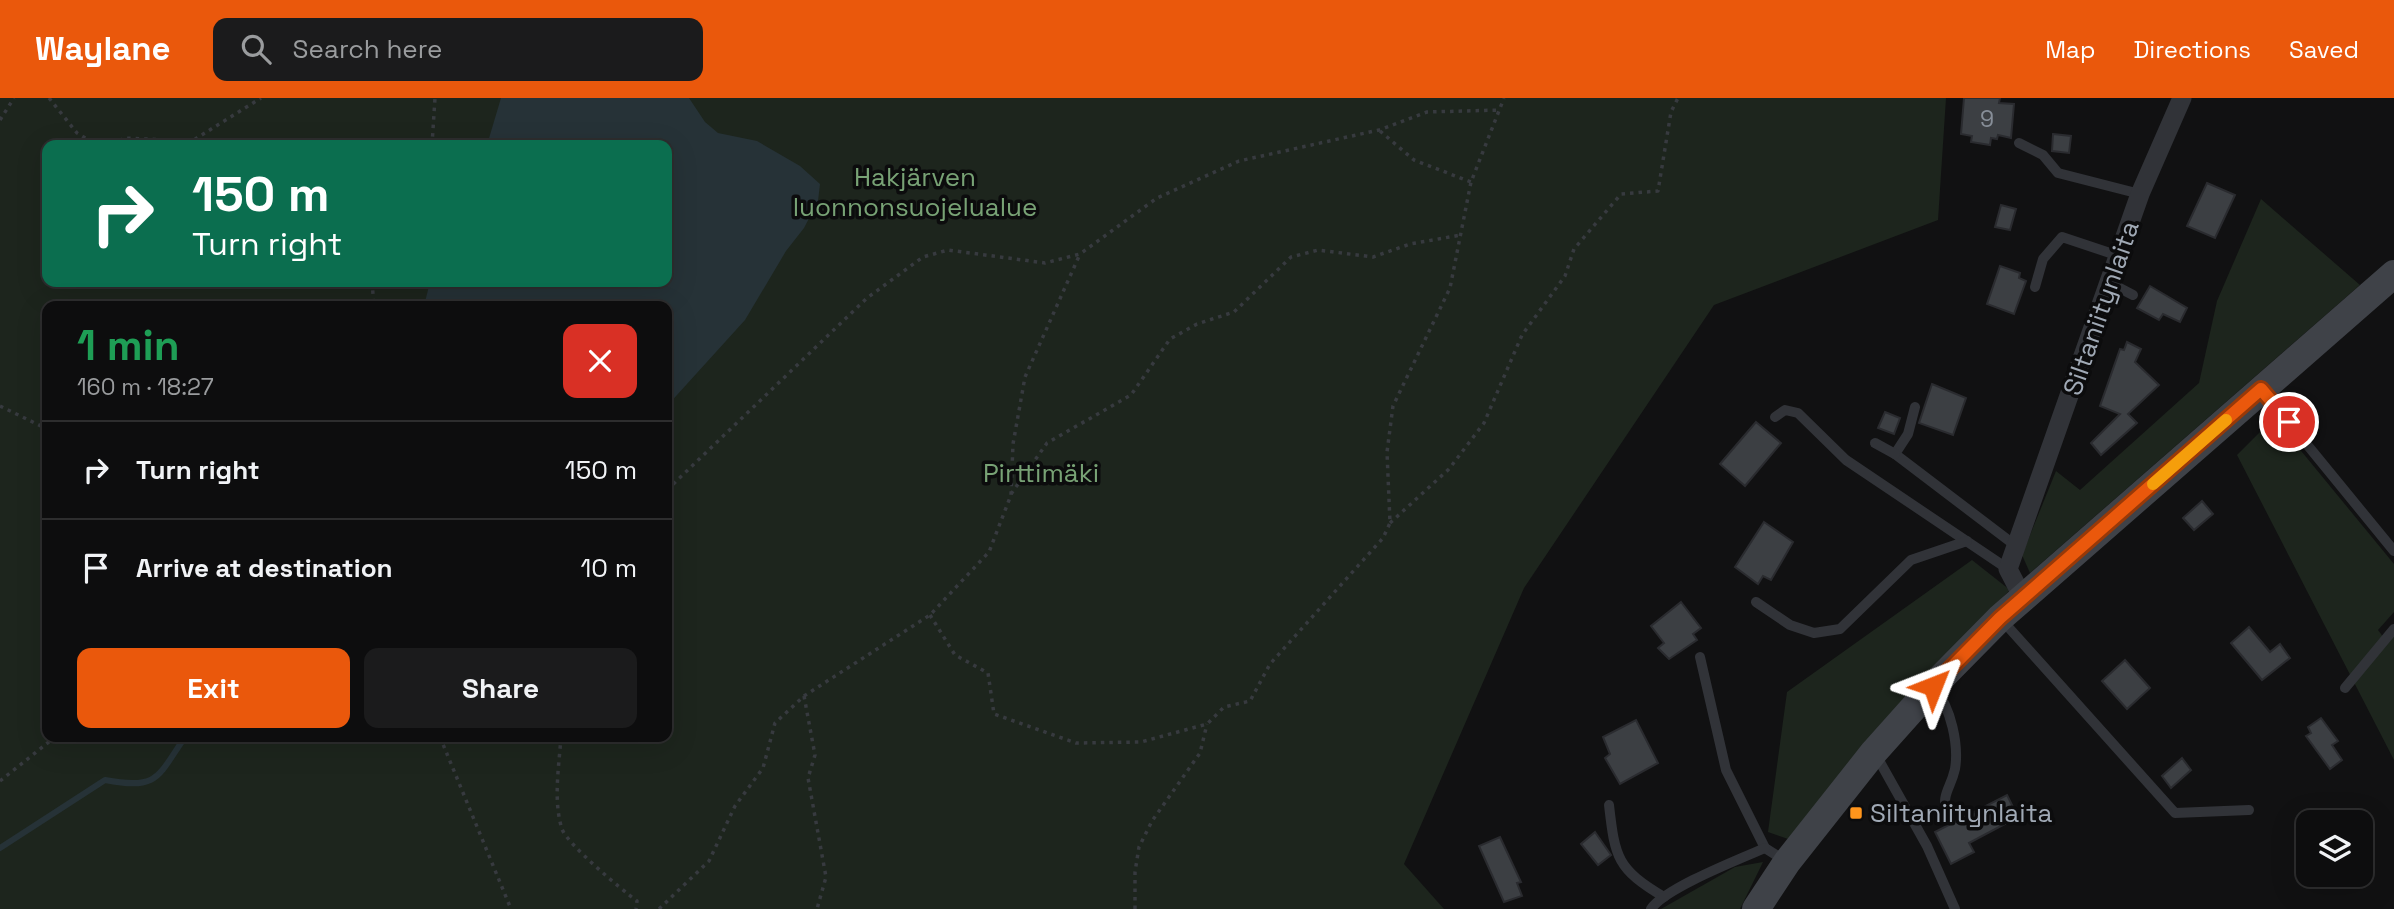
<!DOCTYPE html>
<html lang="en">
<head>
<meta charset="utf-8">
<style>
	:root { --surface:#0d0d0e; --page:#1b1b1c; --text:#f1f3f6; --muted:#9a9c9e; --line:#2d2d2e; --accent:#ea580c }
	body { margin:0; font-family:"Space Grotesk",sans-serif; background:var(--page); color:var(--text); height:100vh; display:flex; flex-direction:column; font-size:26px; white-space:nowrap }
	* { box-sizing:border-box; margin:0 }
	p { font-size:23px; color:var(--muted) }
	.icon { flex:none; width:38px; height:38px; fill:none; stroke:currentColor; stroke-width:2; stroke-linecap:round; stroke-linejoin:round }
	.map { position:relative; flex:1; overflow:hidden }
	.panel { position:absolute; left:42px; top:203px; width:630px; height:441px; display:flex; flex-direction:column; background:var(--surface); border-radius:14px; box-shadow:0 7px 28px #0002,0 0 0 2px var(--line) }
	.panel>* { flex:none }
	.guide { position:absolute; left:42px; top:42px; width:630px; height:147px; border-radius:14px; box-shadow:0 7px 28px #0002,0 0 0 2px var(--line); background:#0b6e4f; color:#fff; overflow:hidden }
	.controls { position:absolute; left:2296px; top:712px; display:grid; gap:14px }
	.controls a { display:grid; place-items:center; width:77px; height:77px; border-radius:14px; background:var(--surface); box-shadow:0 7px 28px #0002,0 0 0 2px var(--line); font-size:35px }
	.pin { position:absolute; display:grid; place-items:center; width:60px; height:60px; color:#fff; margin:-30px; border:4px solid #fff; border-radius:50%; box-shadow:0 2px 7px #0007 }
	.me { position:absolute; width:77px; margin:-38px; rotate:45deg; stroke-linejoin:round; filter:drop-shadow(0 0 5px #0008) }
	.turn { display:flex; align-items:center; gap:24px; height:147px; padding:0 35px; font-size:32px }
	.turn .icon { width:91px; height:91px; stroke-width:2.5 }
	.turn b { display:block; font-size:49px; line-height:60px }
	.round { display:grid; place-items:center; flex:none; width:74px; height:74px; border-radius:14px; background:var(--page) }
	.head { display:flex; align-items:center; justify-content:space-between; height:119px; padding:0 35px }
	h1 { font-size:42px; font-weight:800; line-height:52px; color:#1e9e55 }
	.action { display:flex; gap:14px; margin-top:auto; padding:14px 35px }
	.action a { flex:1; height:80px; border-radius:14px; background:var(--accent); color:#fff; font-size:28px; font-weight:800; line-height:80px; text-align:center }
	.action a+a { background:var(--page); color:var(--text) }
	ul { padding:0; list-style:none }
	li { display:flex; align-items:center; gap:21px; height:98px; padding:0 35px; border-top:2px solid var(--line) }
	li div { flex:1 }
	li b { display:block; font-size:26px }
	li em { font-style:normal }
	header { display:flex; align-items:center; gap:42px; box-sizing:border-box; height:98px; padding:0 35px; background:var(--accent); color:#fff }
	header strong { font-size:33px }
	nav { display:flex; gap:38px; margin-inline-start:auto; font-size:24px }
	.search { width:490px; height:63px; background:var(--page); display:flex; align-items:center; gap:18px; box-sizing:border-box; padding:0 24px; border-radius:14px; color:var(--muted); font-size:26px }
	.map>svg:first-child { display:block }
	.green { fill:#1d251d; fill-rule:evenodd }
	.water { fill:#263237 }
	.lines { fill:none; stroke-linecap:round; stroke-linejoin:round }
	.stream { stroke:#263237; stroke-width:6 }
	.building { fill:#3c3f43; stroke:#2a2b2f; stroke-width:2 }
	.path { stroke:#373a3f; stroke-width:3.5; stroke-dasharray:3.5 5; stroke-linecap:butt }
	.lane { stroke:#313338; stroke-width:10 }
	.street { stroke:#313338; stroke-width:19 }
	.secondary { stroke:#3f4248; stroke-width:28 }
	.route-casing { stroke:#983908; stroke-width:18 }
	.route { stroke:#ea580c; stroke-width:12 }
	.slow { stroke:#f59e0b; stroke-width:12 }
	.poi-dot { fill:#ff951c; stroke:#0c0c0d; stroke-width:2.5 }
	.labels { text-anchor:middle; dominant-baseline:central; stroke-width:7; stroke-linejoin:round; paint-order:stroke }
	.number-label { font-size:23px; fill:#878e98 }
	.park-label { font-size:26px; fill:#78a275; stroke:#0c0c0d }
	.street-label { font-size:26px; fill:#a0a9b5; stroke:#0c0c0d }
	.poi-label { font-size:26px; fill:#a0a9b5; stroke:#0c0c0d; text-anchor:start }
</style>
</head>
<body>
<header>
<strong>Waylane</strong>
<div class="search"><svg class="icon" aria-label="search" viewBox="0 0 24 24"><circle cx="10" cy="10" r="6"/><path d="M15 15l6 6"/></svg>Search here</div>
<nav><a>Map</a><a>Directions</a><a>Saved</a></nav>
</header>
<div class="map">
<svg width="2394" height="811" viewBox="0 0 2394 811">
	<rect width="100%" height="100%" fill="#111112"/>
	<g class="green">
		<path d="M0,0H1946L1938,122L1714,207L1524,490L1404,766L1444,811H0ZM47,47H667V184H47ZM47,208H667V639H47Z"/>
		<polygon points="2261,101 2360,187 2030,475 2022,457 2056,373 2080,392 2199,285 2217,203"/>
		<polygon points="2274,320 2394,466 2394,514 2378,532 2387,544 2394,538 2394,662 2237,357"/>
		<polygon points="1972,462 2010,492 1909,594 1788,741 1768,734 1787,594"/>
		<polygon points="1763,764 1740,811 1661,811 1735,769"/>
	</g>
	<polygon class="water" points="501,0 689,0 705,24 718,35 757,43 800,68 820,86 818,103 804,130 786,153 745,222 667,308 667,208 424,208 430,184 667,184 667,47 487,47"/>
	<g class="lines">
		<path class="stream" d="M0,750L105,682C158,692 157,680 185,639"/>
	</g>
	<g class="building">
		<polygon points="1964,0 2000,0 1999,5 2014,6 2011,40 1998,37 1997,41 1991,40 1990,47 1971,44 1972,38 1961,36"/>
		<polygon points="2053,36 2071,38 2069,55 2052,53"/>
		<polygon points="2207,85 2235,97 2215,140 2187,128"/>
		<polygon points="2001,107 2016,111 2010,132 1995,129"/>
		<polygon points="2000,168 2020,175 2019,180 2026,183 2014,216 1987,206"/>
		<polygon points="2150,188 2187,210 2180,224 2163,216 2159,222 2137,210"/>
		<polygon points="2127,244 2141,251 2135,264 2159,287 2128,316 2137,325 2101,357 2091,345 2120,316 2100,308 2120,251 2124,252"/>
		<polygon points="1932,286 1966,300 1953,337 1919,325"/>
		<polygon points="1885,314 1900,320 1894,336 1878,330"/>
		<polygon points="1756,324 1781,345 1745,388 1720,366"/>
		<polygon points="2202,403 2213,416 2194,432 2183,420"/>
		<polygon points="1764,424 1793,444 1771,482 1763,478 1758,486 1735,469"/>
		<polygon points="1681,504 1701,530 1693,536 1697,542 1669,561 1658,550 1664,545 1651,528"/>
		<polygon points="2249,529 2270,554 2280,546 2290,560 2262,582 2231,545"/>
		<polygon points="2125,562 2150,590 2127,611 2102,583"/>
		<polygon points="2321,620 2338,643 2332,647 2342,662 2330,671 2306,638 2311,635 2308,629"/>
		<polygon points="1636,622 1658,665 1620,686 1605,660 1610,656 1603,639"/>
		<polygon points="2182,660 2191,672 2171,690 2162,678"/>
		<polygon points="2007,697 2018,719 1969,745 1974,754 1951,766 1935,734"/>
		<polygon points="1595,734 1611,757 1598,767 1581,746"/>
		<polygon points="1500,739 1521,784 1517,785 1522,798 1504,804 1479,748"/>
	</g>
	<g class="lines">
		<g class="path">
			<polyline points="49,0 77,35 97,47"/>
			<polyline points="0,22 14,0"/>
			<polyline points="1380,33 1414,62 1471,84"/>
			<polyline points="112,47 124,40 192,43 261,0"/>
			<polyline points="432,47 435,0"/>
			<polyline points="372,184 374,208"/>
			<polyline points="0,308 47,331"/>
			<polyline points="667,392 867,200 923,159 948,152 1045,165 1080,156 1157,100 1239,63 1379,32 1427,14 1501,12"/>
			<polyline points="1011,396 1047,345 1131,297 1170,241 1197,226 1234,214 1291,159 1318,152 1373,159 1410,146 1461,137"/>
			<polyline points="1390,425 1449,371 1484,325 1522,237 1565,178 1574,151 1621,96 1658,93 1671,14 1678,0"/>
			<polyline points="930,517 955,557 988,575 994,616 1076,645 1141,644 1207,626 1224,609 1250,603 1270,566 1383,440 1390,425 1387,354 1393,308 1450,190 1471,84 1504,0"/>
			<polyline points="804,598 815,657 808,680 826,779 817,811"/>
			<polyline points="440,639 511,811"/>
			<path d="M561,639C559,668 553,703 562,731C567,746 622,792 637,803L636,811"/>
			<polyline points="0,683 55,639"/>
			<polyline points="659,811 709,763 735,708 763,670 775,625 804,598 930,517 989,454 1011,397 1013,346 1025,279 1080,156"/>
			<polyline points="1135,811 1135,774 1139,749 1152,723 1200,655 1207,626"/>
		</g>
		<g class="lane">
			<polyline points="2019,45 2043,57 2058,75 2140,96"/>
			<polyline points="2110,185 2133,197"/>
			<polyline points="2035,189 2043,161 2062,139 2119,158"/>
			<polyline points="2264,294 2394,453"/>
			<polyline points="1915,309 1908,336 1895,356 2016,448"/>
			<polyline points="1775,319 1785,312 1798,315 1846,362 2008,471"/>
			<polyline points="1875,345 1895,356"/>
			<polyline points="1756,504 1790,527 1814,535 1840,531 1911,462 1967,443"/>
			<polyline points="2001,521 2175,715 2249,712"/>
			<polyline points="1700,559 1726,672 1765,750 1784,762"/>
			<polyline points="2345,590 2394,531"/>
			<path d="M1935,591C1951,610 1959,647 1955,671C1950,693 1941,694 1947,719"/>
			<polyline points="1876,657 1927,748 1955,811"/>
			<path d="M1609,707C1615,760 1617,771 1664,799"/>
			<path d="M1651,811C1665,790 1740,761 1765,750"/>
		</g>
		<polyline class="street" points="2023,500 2008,471 2140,96 2182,0"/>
		<polyline class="secondary" points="1756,811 1787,764 1874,654 1933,588 2000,520 2394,176"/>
	</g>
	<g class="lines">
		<g class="route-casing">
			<polyline id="route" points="1933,588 2000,520 2261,291 2289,324"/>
		</g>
		<use href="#route" class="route"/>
		<polyline class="slow" points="2153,386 2226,322"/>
	</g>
	<rect class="poi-dot" x="1849" y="708" width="14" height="14" rx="3.5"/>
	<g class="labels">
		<g class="number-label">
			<text x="1987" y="21">9</text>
		</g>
		<g class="park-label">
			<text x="915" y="79">Hakjärven<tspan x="915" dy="30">luonnonsuojelualue</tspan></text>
			<text x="1041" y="375">Pirttimäki</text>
		</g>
		<g class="street-label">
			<text transform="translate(2101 210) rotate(-71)">Siltaniitynlaita</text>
		</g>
		<g class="poi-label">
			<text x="1870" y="715">Siltaniitynlaita</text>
		</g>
	</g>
</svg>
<div class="controls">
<a><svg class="icon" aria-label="layers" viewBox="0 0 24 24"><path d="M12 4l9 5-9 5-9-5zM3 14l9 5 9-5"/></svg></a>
</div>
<div class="pin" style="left:2289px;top:324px;background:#d93025"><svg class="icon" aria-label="arrive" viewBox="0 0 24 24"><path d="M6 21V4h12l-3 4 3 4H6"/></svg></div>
<svg class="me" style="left:1933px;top:588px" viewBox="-20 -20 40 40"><path d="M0-17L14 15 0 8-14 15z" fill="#ea580c" stroke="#fff" stroke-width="4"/></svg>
<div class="guide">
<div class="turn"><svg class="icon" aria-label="right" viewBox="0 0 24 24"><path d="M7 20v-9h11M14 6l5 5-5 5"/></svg><div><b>150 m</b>Turn right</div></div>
</div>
<section class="panel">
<div class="head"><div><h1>1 min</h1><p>160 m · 18:27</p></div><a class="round" style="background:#d93025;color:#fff"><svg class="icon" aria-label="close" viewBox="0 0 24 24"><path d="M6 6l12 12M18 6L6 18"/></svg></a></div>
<ul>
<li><svg class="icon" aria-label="right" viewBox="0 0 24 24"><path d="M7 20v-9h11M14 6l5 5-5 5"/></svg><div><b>Turn right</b></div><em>150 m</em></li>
<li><svg class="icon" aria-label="arrive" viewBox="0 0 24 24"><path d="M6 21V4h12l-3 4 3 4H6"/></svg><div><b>Arrive at destination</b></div><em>10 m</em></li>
</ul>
<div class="action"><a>Exit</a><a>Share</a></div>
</section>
</div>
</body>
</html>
